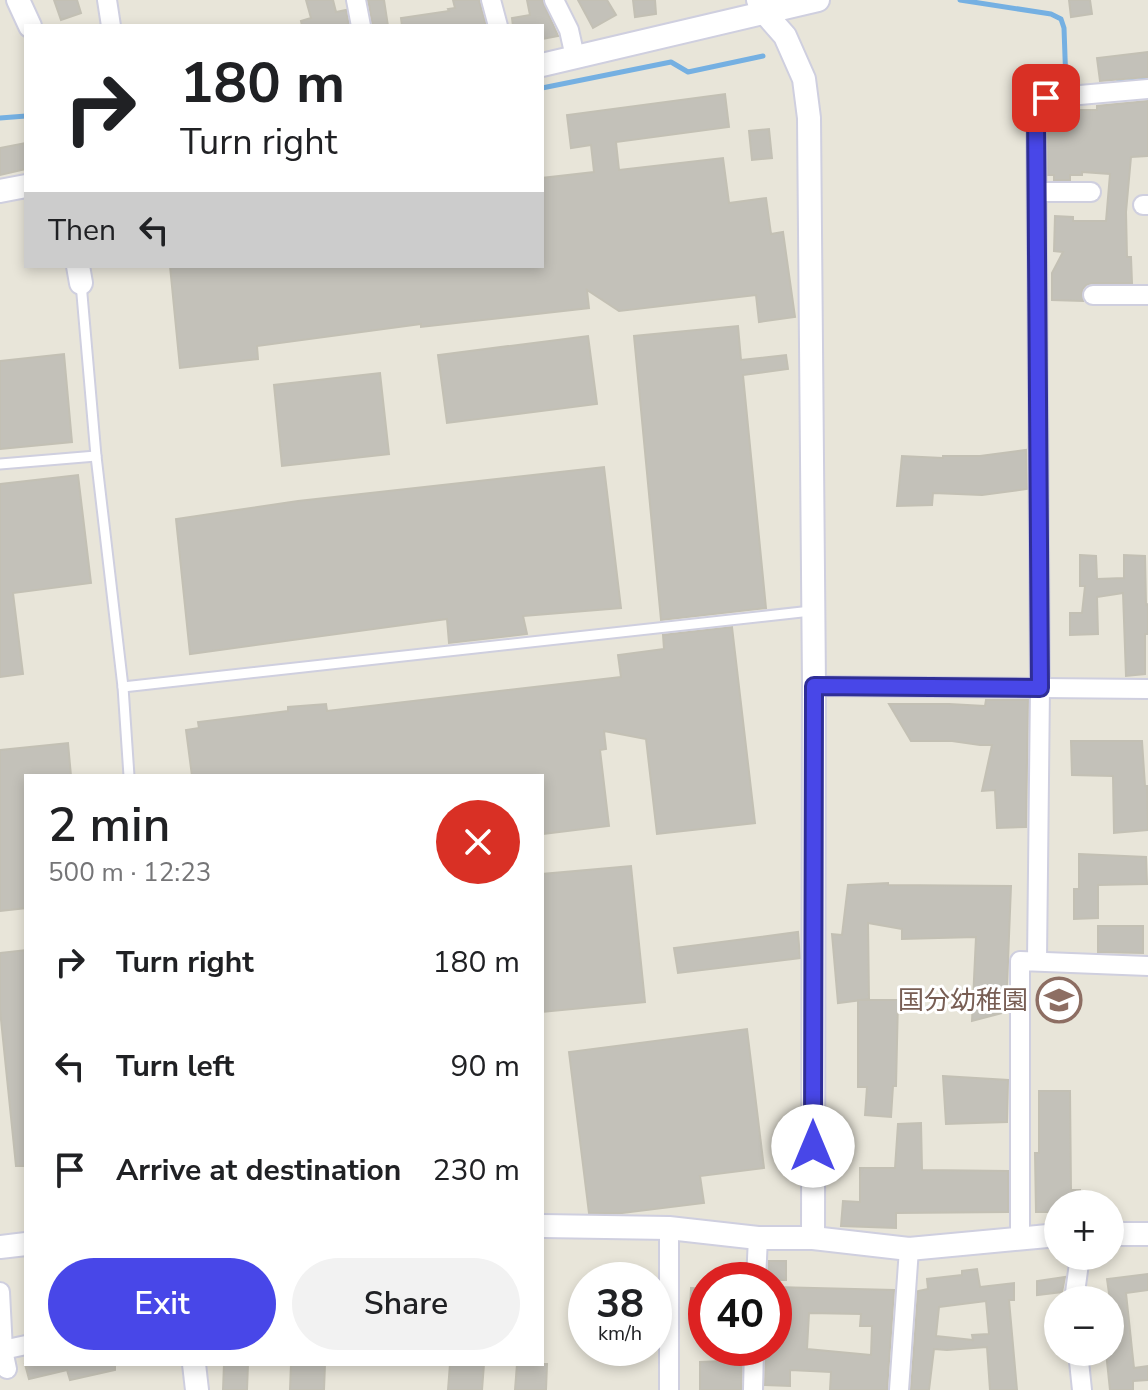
<!DOCTYPE html>
<html lang="en">
<head>
<meta charset="utf-8">
<style>
	:root { --surface:#fff; --page:#f2f2f2; --text:#202124; --muted:#757577; --accent:#4847e8 }
	body { margin:0; font-family:"Nunito Sans","Noto Sans JP",sans-serif; background:var(--page); color:var(--text); height:100vh; display:flex; flex-direction:column; font-size:30px; white-space:nowrap }
	* { box-sizing:border-box; margin:0 }
	p { font-size:26px; color:var(--muted) }
	.icon { flex:none; width:44px; height:44px; fill:none; stroke:currentColor; stroke-width:2; stroke-linecap:round; stroke-linejoin:round }
	.map { position:relative; flex:1; overflow:hidden }
	.sheet { position:absolute; left:24px; top:774px; width:520px; height:592px; display:flex; flex-direction:column; background:var(--surface); border-radius:0px; box-shadow:0 4px 12px #0003 }
	.sheet>* { flex:none }
	.banner { position:absolute; left:24px; top:24px; width:520px; height:244px; border-radius:0px; box-shadow:0 4px 12px #0003; background:#fff; color:var(--text); overflow:hidden }
	.fabs { position:absolute; left:1044px; top:1190px; display:grid; gap:16px }
	.fabs a { display:grid; place-items:center; width:80px; height:80px; border-radius:50%; background:var(--surface); box-shadow:0 4px 12px #0003; font-size:40px }
	.speed { position:absolute; left:568px; top:1262px; display:flex; gap:16px; font-size:40px; font-weight:700; text-align:center }
	.speed>* { display:grid; place-content:center; width:104px; height:104px; border-radius:50%; background:var(--surface); box-shadow:0 4px 12px #0003; line-height:1 }
	.speed small { font-size:20px; font-weight:400 }
	.speed .limit { border:12px solid #d22; background:#fff; color:#111 }
	.pin { position:absolute; display:grid; place-items:center; width:68px; height:68px; color:#fff; margin:-34px; border-radius:16px; box-shadow:0 4px 12px #0006 }
	.me { position:absolute; width:88px; margin:-44px; rotate:0deg; stroke-linejoin:round; filter:drop-shadow(0 0 6px #0008) }
	.turn { display:flex; align-items:center; gap:28px; height:168px; padding:0 24px; font-size:36px }
	.turn .icon { width:104px; height:104px; stroke-width:2.5 }
	.turn b { display:block; font-size:56px; line-height:68px }
	.then { display:flex; align-items:center; height:76px; padding:0 24px; background:#0003; gap:16px; font-size:30px }
	.round { display:grid; place-items:center; flex:none; width:84px; height:84px; border-radius:42px; background:var(--page) }
	.summary { display:flex; align-items:center; justify-content:space-between; height:136px; padding:0 24px }
	h1 { font-size:48px; font-weight:600; line-height:60px }
	.button { display:flex; gap:16px; margin-top:auto; padding:16px 24px }
	.button a { flex:1; height:92px; border-radius:48px; background:var(--accent); color:#fff; font-size:32px; font-weight:600; line-height:92px; text-align:center }
	.button a+a { background:var(--page); color:var(--text) }
	ul { padding:0; list-style:none }
	li { display:flex; align-items:center; gap:24px; height:104px; padding:0 24px }
	li div { flex:1 }
	li b { display:block; font-size:30px }
	li em { font-style:normal }
	.map>svg:first-child { display:block }
	.lines { fill:none; stroke-linecap:round; stroke-linejoin:round }
	.stream { stroke:#75b0e2; stroke-width:5 }
	.building { fill:#c3c1b9; stroke:#c3c0b4; stroke-width:2; fill-rule:evenodd }
	.service-casing { stroke:#cfcfdf; stroke-width:13 }
	.minor-casing { stroke:#cfcfdf; stroke-width:22 }
	.tertiary-casing { stroke:#cfcfdf; stroke-width:26 }
	.service { stroke:#fff; stroke-width:9 }
	.minor { stroke:#fff; stroke-width:18 }
	.tertiary { stroke:#fff; stroke-width:22 }
	.route-casing { stroke:#2f2e97; stroke-width:20 }
	.route { stroke:#4847e8; stroke-width:14 }
	.labels { text-anchor:middle; dominant-baseline:central; stroke-width:6; stroke-linejoin:round; paint-order:stroke }
	.education-label { font-size:26px; fill:#785e54; stroke:#fff; text-anchor:end }
</style>
</head>
<body>
<div class="map">
<svg width="1148" height="1390" viewBox="0 0 1148 1390">
	<rect width="100%" height="100%" fill="#e8e5d9"/>
	<g class="lines">
		<g class="stream">
			<polyline points="960,0 1051,14 1061,19 1064,28 1066,85 1072,89"/>
			<polyline points="1117,83 1148,80"/>
			<polyline points="542,88 671,62 688,72 763,56"/>
			<polyline points="0,118 26,116"/>
		</g>
	</g>
	<g class="building">
		<polygon points="54,0 77,0 81,13 61,20"/>
		<polygon points="306,0 333,0 336,12 346,10 349,26 302,26 301,21 311,18"/>
		<polygon points="368,0 384,0 388,26 373,26"/>
		<polygon points="453,0 479,0 486,26 402,26 401,18 449,11 448,9 455,8"/>
		<polygon points="527,0 542,0 558,36 542,39 542,26 513,26 512,18 530,15"/>
		<polygon points="578,0 607,0 616,15 593,28"/>
		<polygon points="633,0 655,0 656,14 635,17"/>
		<polygon points="1069,0 1090,0 1092,14 1071,17"/>
		<polygon points="1148,52 1148,77 1100,81 1097,58"/>
		<polygon points="725,94 729,127 616,142 619,170 723,158 729,203 766,198 771,234 783,232 795,317 759,322 756,295 619,311 587,290 589,308 421,327 421,324 257,346 258,359 180,368 170,266 542,266 542,178 594,172 591,145 571,148 567,115"/>
		<polygon points="1148,101 1148,156 1131,157 1126,212 1127,257 1131,257 1132,283 1092,283 1086,285 1082,290 1083,301 1052,300 1052,273 1063,252 1054,251 1055,216 1073,217 1073,221 1106,221 1110,174 1082,172 1082,175 1070,175 1070,180 1054,180 1054,175 1048,175 1048,114 1051,110 1097,110 1097,106"/>
		<polygon points="769,129 772,158 752,160 749,131"/>
		<polygon points="26,143 26,169 0,175 0,148"/>
		<polygon points="738,326 741,360 786,355 788,369 743,375 766,608 661,620 634,336"/>
		<polygon points="588,336 597,404 447,423 438,355"/>
		<polygon points="64,354 72,442 0,449 0,361"/>
		<polygon points="380,373 389,454 282,466 274,385"/>
		<polygon points="1026,450 1027,489 982,495 933,493 932,505 897,506 902,456 943,458 943,456 980,456"/>
		<polygon points="604,467 621,608 523,616 527,634 449,643 447,619 190,654 176,519 298,501"/>
		<polygon points="78,475 91,583 13,593 23,674 0,677 0,484"/>
		<polygon points="1080,555 1096,556 1097,579 1124,578 1124,555 1145,556 1146,605 1148,604 1148,634 1145,634 1145,674 1126,676 1123,593 1097,597 1098,634 1070,635 1070,613 1082,613 1085,586 1080,586"/>
		<polygon points="732,627 755,823 657,834 646,739 604,731 606,749 600,750 609,826 542,834 542,776 192,776 186,730 199,728 198,722 288,711 288,707 326,704 327,711 621,677 618,655 664,649 663,635"/>
		<polygon points="986,700 1028,700 1026,827 997,828 995,790 982,791 992,745 980,745 952,741 911,741 889,704 949,704 985,706"/>
		<polygon points="1071,741 1142,741 1145,786 1147,786 1148,830 1114,833 1113,776 1072,775"/>
		<polygon points="68,743 71,776 26,776 26,908 0,911 0,750"/>
		<polygon points="1079,854 1146,857 1147,884 1098,885 1098,918 1074,919 1074,889 1079,889"/>
		<polygon points="631,866 645,1002 542,1012 542,874"/>
		<polygon points="888,883 888,885 1011,886 1006,1012 972,1021 976,937 902,939 902,929 868,923 869,999 838,1003 832,934 842,935 848,885"/>
		<polygon points="1098,926 1143,926 1143,953 1098,952"/>
		<polygon points="798,932 800,958 678,973 674,948"/>
		<polygon points="26,950 26,1166 16,1166 0,1010 0,953"/>
		<polygon points="858,1000 898,1000 896,1086 893,1086 891,1117 865,1115 867,1087 858,1087"/>
		<polygon points="747,1029 764,1168 700,1176 704,1203 622,1213 589,1213 569,1052"/>
		<polygon points="943,1076 1008,1080 1007,1122 946,1124"/>
		<polygon points="1039,1091 1070,1091 1071,1190 1080,1190 1080,1204 1058,1204 1058,1212 1036,1212 1035,1153 1039,1153"/>
		<polygon points="921,1123 922,1170 1008,1171 1008,1212 896,1213 896,1228 841,1226 843,1201 860,1202 860,1168 895,1168 898,1124"/>
		<polygon points="769,1261 786,1261 786,1280 768,1280"/>
		<path d="M977,1269L980,1287L1014,1283V1300H1009L1017,1390H990L987,1347L947,1350L934,1349L929,1390H911L918,1291L928,1289L927,1279L962,1275V1271ZM986,1301L989,1334L972,1335L973,1340L936,1336L939,1307Z"/>
		<polygon points="1148,1274 1148,1290 1126,1293 1134,1368 1148,1366 1148,1380 1133,1381 1133,1390 1110,1390 1106,1352 1110,1352 1110,1300 1107,1279"/>
		<polygon points="1065,1277 1062,1292 1037,1295 1037,1281"/>
		<path d="M774,1287L894,1290L887,1390H830L831,1372L790,1370V1386L765,1385L766,1351H774ZM809,1313L861,1314L860,1326H872L871,1355L807,1349Z"/>
		<polygon points="691,1288 706,1289 706,1310 690,1310"/>
		<polygon points="724,1348 742,1349 741,1390 700,1390 700,1362 724,1361"/>
		<polygon points="25,1364 115,1364 115,1370 70,1380 67,1370 29,1379"/>
		<polygon points="224,1364 248,1364 247,1390 223,1390"/>
		<polygon points="291,1364 325,1364 324,1390 290,1390"/>
		<polygon points="450,1364 484,1364 482,1390 448,1390"/>
		<polygon points="517,1364 547,1364 546,1390 515,1390"/>
	</g>
	<g class="lines">
		<g class="service-casing">
			<g id="service">
				<polyline points="81,283 96,456 123,687 129,776"/>
				<polyline points="0,464 96,456"/>
				<polyline points="123,687 811,611"/>
			</g>
		</g>
		<g class="minor-casing">
			<g id="minor">
				<polyline points="107,0 111,26"/>
				<polyline points="356,0 361,26"/>
				<polyline points="491,0 498,26"/>
				<polyline points="554,0 569,30 575,57"/>
				<polyline points="1038,192 1091,192"/>
				<polyline points="1143,205 1148,205"/>
				<polyline points="1093,295 1148,295"/>
				<polyline points="814,686 1148,689"/>
				<polyline points="1037,961 1040,688 1036,109 1046,98 1148,89"/>
				<polyline points="669,1228 669,1390"/>
				<polyline points="1020,1239 1020,961 1148,966"/>
				<polyline points="756,1280 758,1238"/>
				<polyline points="0,1292 3,1350 7,1369"/>
				<polyline points="1074,1300 1080,1256"/>
				<polyline points="3,1350 26,1345"/>
				<polyline points="1078,1352 1082,1390"/>
				<polyline points="753,1390 754,1348"/>
				<polyline points="899,1390 909,1249"/>
			</g>
		</g>
		<g class="tertiary-casing">
			<g id="tertiary">
				<polyline points="18,0 30,26"/>
				<polyline points="758,0 764,12 785,36 804,79 809,118 814,686 813,1238"/>
				<polyline points="542,65 818,0"/>
				<polyline points="0,191 26,186"/>
				<polyline points="78,266 81,283"/>
				<polyline points="542,1226 669,1228 758,1238 813,1238 909,1249 1058,1235"/>
				<polyline points="1110,1234 1148,1234"/>
				<polyline points="0,1247 26,1244"/>
				<polyline points="194,1364 197,1390"/>
			</g>
		</g>
		<use href="#service" class="service"/>
		<use href="#minor" class="minor"/>
		<use href="#tertiary" class="tertiary"/>
	</g>
	<g class="lines">
		<g class="route-casing">
			<polyline id="route" points="813,1146 814,686 1040,688 1036,109 1046,98"/>
		</g>
		<use href="#route" class="route"/>
	</g>
	<defs>
		<g id="school-ring" transform="scale(2.3)"><circle r="9.5" fill="#fff" stroke="#8d6e63" stroke-width="1.5"/><path d="M0-5L7-2L0 1L-7-2ZM-4 1L0 2.5L4 1V4Q0 6-4 4Z" fill="#8d6e63"/></g>
	</defs>
	<g fill-rule="evenodd">
		<use href="#school-ring" x="1059" y="1000"/>
	</g>
	<g class="labels">
		<g class="education-label">
			<text x="1028" y="1000">国分幼稚園</text>
		</g>
	</g>
</svg>
<div class="fabs">
<a>+</a>
<a>−</a>
</div>
<div class="speed"><div>38<small>km/h</small></div><div class="limit">40</div></div>
<div class="pin" style="left:1046px;top:98px;background:#d93025"><svg class="icon" aria-label="arrive" viewBox="0 0 24 24"><path d="M6 21V4h12l-3 4 3 4H6"/></svg></div>
<svg class="me" style="left:813px;top:1146px" viewBox="-20 -20 40 40"><circle r="19" fill="#fff"/><path d="M0-13L10 11 0 6-10 11z" fill="#4847e8"/></svg>
<div class="banner">
<div class="turn"><svg class="icon" aria-label="right" viewBox="0 0 24 24"><path d="M7 20v-9h11M14 6l5 5-5 5"/></svg><div><b>180 m</b>Turn right</div></div>
<div class="then">Then<svg class="icon" aria-label="left" viewBox="0 0 24 24"><path d="M17 20v-9H6M10 6l-5 5 5 5"/></svg></div>
</div>
<section class="sheet">
<div class="summary"><div><h1>2 min</h1><p>500 m · 12:23</p></div><a class="round" style="background:#d93025;color:#fff"><svg class="icon" aria-label="close" viewBox="0 0 24 24"><path d="M6 6l12 12M18 6L6 18"/></svg></a></div>
<ul>
<li><svg class="icon" aria-label="right" viewBox="0 0 24 24"><path d="M7 20v-9h11M14 6l5 5-5 5"/></svg><div><b>Turn right</b></div><em>180 m</em></li>
<li><svg class="icon" aria-label="left" viewBox="0 0 24 24"><path d="M17 20v-9H6M10 6l-5 5 5 5"/></svg><div><b>Turn left</b></div><em>90 m</em></li>
<li><svg class="icon" aria-label="arrive" viewBox="0 0 24 24"><path d="M6 21V4h12l-3 4 3 4H6"/></svg><div><b>Arrive at destination</b></div><em>230 m</em></li>
</ul>
<div class="button"><a>Exit</a><a>Share</a></div>
</section>
</div>
</body>
</html>
